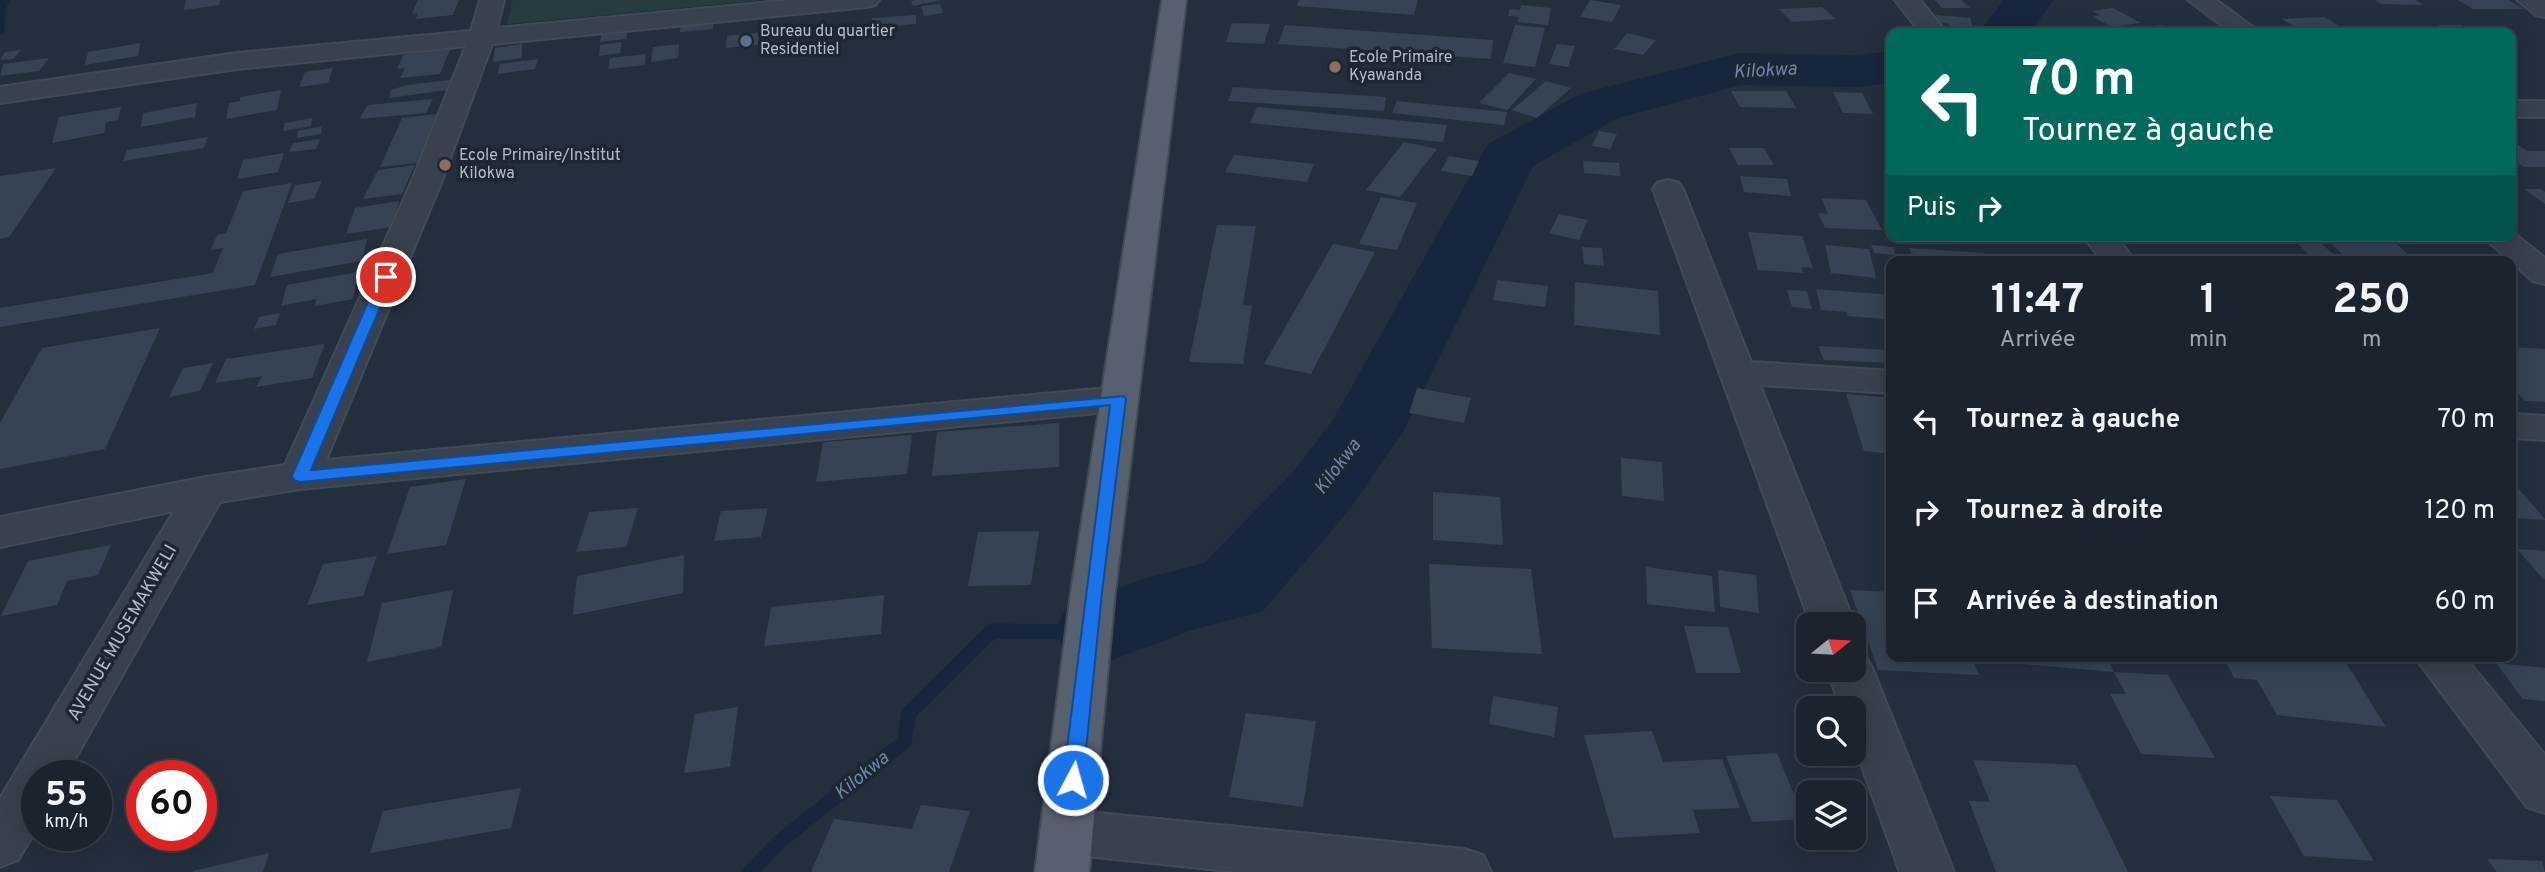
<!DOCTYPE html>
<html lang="fr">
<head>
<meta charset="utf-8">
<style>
	:root { --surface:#1b232e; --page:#282f3a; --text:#f1f3f6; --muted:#a0a4aa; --line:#39404a }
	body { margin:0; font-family:Overpass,sans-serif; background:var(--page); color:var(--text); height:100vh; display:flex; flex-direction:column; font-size:26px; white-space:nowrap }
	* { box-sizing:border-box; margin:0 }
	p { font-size:23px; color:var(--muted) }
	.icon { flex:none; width:38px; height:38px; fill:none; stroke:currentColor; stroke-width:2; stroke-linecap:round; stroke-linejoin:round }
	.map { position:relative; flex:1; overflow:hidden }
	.sheet { position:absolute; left:1886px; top:256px; width:630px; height:406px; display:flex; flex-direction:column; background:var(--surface); border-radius:14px; box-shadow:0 4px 18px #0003,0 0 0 2px var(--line) }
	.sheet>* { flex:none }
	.top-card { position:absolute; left:1886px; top:28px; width:630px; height:214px; border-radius:14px; box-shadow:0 4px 18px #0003,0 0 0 2px var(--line); background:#00695c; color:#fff; overflow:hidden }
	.needle { width:46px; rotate:72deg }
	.tools { position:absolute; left:1796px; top:612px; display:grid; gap:14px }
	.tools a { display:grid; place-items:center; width:70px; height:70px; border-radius:14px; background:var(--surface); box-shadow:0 4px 18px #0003,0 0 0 2px var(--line); font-size:35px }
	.speed { position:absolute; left:21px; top:760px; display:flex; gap:14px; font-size:35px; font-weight:700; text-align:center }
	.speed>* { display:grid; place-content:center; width:91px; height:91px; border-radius:50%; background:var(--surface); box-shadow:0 4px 18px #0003,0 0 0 2px var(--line); line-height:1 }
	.speed small { font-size:18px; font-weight:400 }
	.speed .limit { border:10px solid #d22; background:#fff; color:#111 }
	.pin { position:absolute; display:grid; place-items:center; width:60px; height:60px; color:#fff; margin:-30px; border:4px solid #fff; border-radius:50%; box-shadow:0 2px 7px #0007 }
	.me { position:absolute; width:77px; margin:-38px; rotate:6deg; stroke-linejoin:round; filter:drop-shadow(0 0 5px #0008) }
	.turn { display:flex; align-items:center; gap:24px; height:147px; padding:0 21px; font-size:32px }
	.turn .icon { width:91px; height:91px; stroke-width:2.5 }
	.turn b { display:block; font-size:49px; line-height:60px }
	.then { display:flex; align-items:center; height:66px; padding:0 21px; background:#0003; gap:14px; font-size:26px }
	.eta { display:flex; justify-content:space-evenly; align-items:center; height:119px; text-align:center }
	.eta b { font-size:42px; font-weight:700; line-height:49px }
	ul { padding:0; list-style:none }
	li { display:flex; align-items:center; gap:21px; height:91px; padding:0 21px }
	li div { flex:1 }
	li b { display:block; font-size:26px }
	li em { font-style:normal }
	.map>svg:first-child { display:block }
	.green { fill:#263c3f }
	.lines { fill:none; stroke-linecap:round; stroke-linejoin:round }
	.stream-far1 { stroke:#17263c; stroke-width:9 }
	.stream { stroke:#17263c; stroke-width:15 }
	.river { fill:#17263c; fill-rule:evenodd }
	.building { fill:#364354 }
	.minor-casing { stroke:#414a57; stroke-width:4 }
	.tertiary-casing { stroke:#414a57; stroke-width:4 }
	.primary-casing { stroke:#414a57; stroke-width:4 }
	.minor { fill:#38414e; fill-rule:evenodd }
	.tertiary { fill:#38414e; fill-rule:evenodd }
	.primary { fill:#56606e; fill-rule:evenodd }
	.route { fill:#1a73e8; stroke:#114b97; stroke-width:2 }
	.service-dot { fill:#5c6f8a; stroke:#1d2633; stroke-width:2.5 }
	.education-dot { fill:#8d6e63; stroke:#1d2633; stroke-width:2.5 }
	.labels { text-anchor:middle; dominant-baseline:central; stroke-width:7; stroke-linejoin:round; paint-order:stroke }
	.far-poi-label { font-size:16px; fill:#b4bcc9; stroke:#1d2633; text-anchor:start }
	.street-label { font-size:18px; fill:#b4bcc9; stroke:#1d2633 }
	.water-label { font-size:19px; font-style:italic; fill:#6d86a8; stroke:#1d2633 }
</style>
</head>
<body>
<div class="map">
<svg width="2545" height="872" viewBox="0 0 2545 872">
	<rect width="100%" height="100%" fill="#242f3e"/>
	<polygon class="green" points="513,0 764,0 507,24"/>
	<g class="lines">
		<polyline class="stream-far1" points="0,29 3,2 6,0"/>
		<polyline class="stream" points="750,872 779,842 904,742 909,713 992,631 1081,632"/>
		<g class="river">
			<polygon points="2004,0 2054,0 2029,33 1978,33"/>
			<polygon points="1892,51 1892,83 1857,87 1741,85 1618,118 1533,166 1404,430 1350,509 1263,611 1192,630 1099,665 1067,655 1054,631 1067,607 1143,579 1204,563 1294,471 1333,420 1488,144 1580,94 1740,53 1857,55"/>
		</g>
	</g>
	<g class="building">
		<polygon points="186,0 220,0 219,5 184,10"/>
		<polygon points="418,0 459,0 453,15 416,19 418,13 412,14"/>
		<polygon points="941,0 913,6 911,1 915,0"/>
		<polygon points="1299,0 1418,0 1414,15 1297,6"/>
		<polygon points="1590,0 1621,5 1612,22 1580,17"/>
		<polygon points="1935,0 1962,0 1970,8 1942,8"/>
		<polygon points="2375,0 2416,0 2423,5 2381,4"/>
		<polygon points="2458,0 2508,0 2524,9 2473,9"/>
		<polygon points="940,4 943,13 924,16 921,6"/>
		<polygon points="1521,5 1551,8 1548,25 1517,22 1519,17 1508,16 1510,9 1520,10"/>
		<polygon points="1822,7 1836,19 1792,22 1779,9"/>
		<polygon points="2113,8 2141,23 2112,27 2093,17 2100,15 2092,11"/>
		<polygon points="916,15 916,24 872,28 872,18"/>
		<polygon points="1936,15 1970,18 1974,33 1950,30 1948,23 1937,22"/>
		<polygon points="2324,17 2351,33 2296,33 2286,27 2295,27 2282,19"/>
		<polygon points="714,18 713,29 680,32 681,22"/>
		<polygon points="1232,23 1270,24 1264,44 1226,42"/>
		<polygon points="1285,25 1493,40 1491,59 1278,44"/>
		<polygon points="1515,25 1545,28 1535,67 1503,63"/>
		<polygon points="2162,25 2174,32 2144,33 2135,28"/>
		<polygon points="2438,25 2461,25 2475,33 2451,33"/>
		<polygon points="628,27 626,39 600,42 603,29"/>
		<polygon points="766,32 765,44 726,48 727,36"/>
		<polygon points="1627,33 1656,40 1643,55 1614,49"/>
		<polygon points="622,42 620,53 599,56 600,45"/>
		<polygon points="140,43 138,56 85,65 88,52"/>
		<polygon points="522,44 522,58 493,62 495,48"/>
		<polygon points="679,44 678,58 651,62 653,47"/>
		<polygon points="1557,44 1575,46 1568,67 1549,64"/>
		<polygon points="451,47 440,74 400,78 405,68 397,69 403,55"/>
		<polygon points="21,50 13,59 0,60 5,52"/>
		<polygon points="646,54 645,65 608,69 610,58"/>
		<polygon points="49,58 39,71 0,76 3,64"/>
		<polygon points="538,59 535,69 497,74 500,64"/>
		<polygon points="333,68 328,83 299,87 305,72"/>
		<polygon points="1509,73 1536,79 1507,110 1479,103"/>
		<polygon points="457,79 454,89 389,98 391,90 407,85"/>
		<polygon points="1546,81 1571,88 1537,118 1512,110"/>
		<polygon points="1233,87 1386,97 1384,111 1228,101"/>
		<polygon points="281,90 277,110 226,119 229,103 240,101 240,97"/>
		<polygon points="1731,91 1786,91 1796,108 1740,107"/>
		<polygon points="1833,92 1862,93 1873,114 1843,113"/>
		<polygon points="433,99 426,113 359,119 368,105"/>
		<polygon points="1397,101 1507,112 1504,125 1392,113"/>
		<polygon points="197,103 195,117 141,127 143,113"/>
		<polygon points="121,107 118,120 106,122 104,133 52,143 59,117"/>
		<polygon points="1257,107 1447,125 1443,142 1250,123"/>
		<polygon points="437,114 417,163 380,167 402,118"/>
		<polygon points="312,118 311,126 283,131 285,123"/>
		<polygon points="322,126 321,134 297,138 298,131"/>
		<polygon points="1599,131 1617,134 1610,149 1592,146"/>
		<polygon points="208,137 204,148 123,161 127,150"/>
		<polygon points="320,139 316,149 289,152 293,143"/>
		<polygon points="2511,140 2527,151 2545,151 2545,167 2524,167 2511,158"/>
		<polygon points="1404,142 1437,149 1400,197 1366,190"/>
		<polygon points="1729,148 1764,148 1774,165 1738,165"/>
		<polygon points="284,153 278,172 237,179 243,160"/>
		<polygon points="1234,155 1314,164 1307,182 1225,172"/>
		<polygon points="1449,156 1479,161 1472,176 1441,171"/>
		<polygon points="1583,161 1619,163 1620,176 1584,173"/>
		<polygon points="415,165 402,194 363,199 378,170"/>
		<polygon points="56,168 9,237 0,239 0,176"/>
		<polygon points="1740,176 1787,179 1791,196 1744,192"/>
		<polygon points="322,181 314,199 288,203 295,185"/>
		<polygon points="292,183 255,285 0,327 0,308 213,273 223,248 211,250 217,235 226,233 243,191"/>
		<polygon points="2524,189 2541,189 2545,192 2545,204"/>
		<polygon points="1381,197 1417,203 1397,250 1359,244"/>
		<polygon points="1821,198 1866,200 1882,230 1825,228 1818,213 1828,214"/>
		<polygon points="399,201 392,227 346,234 355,208"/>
		<polygon points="1559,214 1588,220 1579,240 1549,233"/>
		<polygon points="1217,225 1256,226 1243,305 1252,306 1243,364 1189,362"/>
		<polygon points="1748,232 1802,236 1813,268 1801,267 1803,273 1758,270"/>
		<polygon points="2324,236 2379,236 2386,244 2397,244 2415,261 2349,261"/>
		<polygon points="367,239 362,261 270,277 278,254"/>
		<polygon points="1333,244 1375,252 1311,374 1264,364"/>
		<polygon points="2298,244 2322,244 2341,261 2316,261"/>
		<polygon points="1825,245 1869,249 1876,278 1831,273"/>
		<polygon points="1871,245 1893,247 1896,255 1874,253"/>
		<polygon points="1582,247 1602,248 1604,266 1584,264"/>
		<polygon points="1909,248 1984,253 1988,261 1915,261"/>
		<polygon points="2023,256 2062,259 2062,261 2025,261"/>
		<polygon points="358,272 353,299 315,306 316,299 281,306 287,285"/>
		<polygon points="1497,280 1548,286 1545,307 1493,300"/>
		<polygon points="1575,282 1658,291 1660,335 1574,325"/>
		<polygon points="1816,289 1892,295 1892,327 1887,326 1884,319 1848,316 1847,312 1821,310"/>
		<polygon points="1787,290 1807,291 1812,309 1792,307"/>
		<polygon points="280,313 276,325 254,329 259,317"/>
		<polygon points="160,328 105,449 0,469 0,423 42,348"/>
		<polygon points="325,344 312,378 256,387 262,376 215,383 226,359"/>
		<polygon points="1818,346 1887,350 1892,363 1824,360"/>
		<polygon points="2511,347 2545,349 2545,402 2525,401 2511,386"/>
		<polygon points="213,363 200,391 169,397 183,368"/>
		<polygon points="1417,388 1471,398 1464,423 1409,413"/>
		<polygon points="1846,394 1892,398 1892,454 1864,451"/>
		<polygon points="1059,423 1059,467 932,476 937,432"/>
		<polygon points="912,435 907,474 816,482 823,442"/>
		<polygon points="1621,458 1662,462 1664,501 1622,496"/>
		<polygon points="466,479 446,545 387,554 410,487"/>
		<polygon points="2511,480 2545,519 2545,520 2511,518"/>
		<polygon points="1433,492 1500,497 1503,545 1433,540"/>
		<polygon points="638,508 626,547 576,552 589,512"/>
		<polygon points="768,508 761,537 714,541 721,511"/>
		<polygon points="1039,531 1031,585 968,586 978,532"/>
		<polygon points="111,545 98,575 67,581 57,605 1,616 28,561"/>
		<polygon points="2517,549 2545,551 2545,579 2543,579"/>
		<polygon points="684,555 683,593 573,615 577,576"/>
		<polygon points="377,556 363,596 307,605 323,564"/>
		<polygon points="1429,564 1531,569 1542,654 1432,648"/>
		<polygon points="1646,567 1712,576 1715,612 1647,604"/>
		<polygon points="1718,570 1756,575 1759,613 1720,607"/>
		<polygon points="453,590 441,647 367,662 382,603"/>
		<polygon points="1850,590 1892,592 1892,656 1971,656 1979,675 1878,670"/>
		<polygon points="884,595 881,634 764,646 771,607"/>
		<polygon points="1684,626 1728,627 1741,673 1696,673"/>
		<polygon points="1988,656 2106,656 2114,672 1989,661"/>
		<polygon points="2223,656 2342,656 2386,727 2277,715 2257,680 2234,678"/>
		<polygon points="2496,663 2545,668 2545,701 2523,699"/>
		<polygon points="2114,672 2168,675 2215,758 2141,754 2110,694 2126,694"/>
		<polygon points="1493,696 1558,707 1554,737 1489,724"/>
		<polygon points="738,707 730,767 684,773 695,714"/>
		<polygon points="1246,713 1316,721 1303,807 1229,797"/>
		<polygon points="1652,731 1663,762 1722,759 1740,808 1693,810 1700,833 1614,838 1584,735"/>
		<polygon points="1777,753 1804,819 1752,822 1726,756"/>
		<polygon points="1973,760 2076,765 2128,872 1996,872 1969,801 1990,802"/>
		<polygon points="521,788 511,828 370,853 383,811"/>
		<polygon points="2270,796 2337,800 2374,861 2304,856"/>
		<polygon points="921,805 970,811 949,872 811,872 834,819 912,829"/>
		<polygon points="269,853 263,872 193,872 193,871"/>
		<polygon points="2487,859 2542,861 2545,872 2497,872"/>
	</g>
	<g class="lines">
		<g class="minor-casing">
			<g id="minor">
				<polygon points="480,0 504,0 497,28 792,0 879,0 875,5 867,7 492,44 441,183 326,460 1118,387 1131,391 1137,399 1131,407 1118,411 300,489 220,502 66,775 37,775 37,828 18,860 0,867 0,798 174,511 0,547 0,517 206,477 285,465 411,183 466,46 237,69 0,103 0,87 237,53 471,31"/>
				<polygon points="1895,0 1920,0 1947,33 1921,33"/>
				<polygon points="2188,0 2216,0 2261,33 2232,33"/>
				<rect x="2511" y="101" width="34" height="16"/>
				<polygon points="1668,180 1679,183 1683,189 1751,362 1892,371 1892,393 1760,385 1855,625 1853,629 1853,625 1811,625 1653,189 1657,183"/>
				<polygon points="2511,231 2545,258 2545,284 2533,281 2482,236 2511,236"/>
				<polygon points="2083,236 2116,236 2135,261 2102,261"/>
				<polygon points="2511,414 2545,416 2545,440 2511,438"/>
				<polygon points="1853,653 1866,657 1873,670 1954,872 1900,872 1853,742 1853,709 1841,709 1827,670 1853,670"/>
				<polygon points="2414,656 2464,656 2545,755 2545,813 2527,807"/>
				<polygon points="1067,810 1464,849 1483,855 1491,872 1238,872 1067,854 1049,848 1041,832 1049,816"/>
			</g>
		</g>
		<g class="tertiary-casing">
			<polygon id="tertiary" points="2517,0 2545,0 2545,17 2536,15"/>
		</g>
		<g class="primary-casing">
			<polygon id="primary" points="1162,0 1186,0 1115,592 1089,872 1035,872 1071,592"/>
		</g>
		<use href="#minor" class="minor"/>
		<use href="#tertiary" class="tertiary"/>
		<use href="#primary" class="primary"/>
	</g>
	<polygon class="route" points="386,273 393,277 311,470 1124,396 1126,399 1102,592 1083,780 1080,786 1073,789 1066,786 1063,780 1110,405 300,482 294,480 292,476 379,277"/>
	<circle class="service-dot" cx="746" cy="41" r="7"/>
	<g class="education-dot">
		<circle cx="1335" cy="67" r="7"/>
		<circle cx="445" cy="165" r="7"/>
	</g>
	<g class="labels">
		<g class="far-poi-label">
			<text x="760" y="32">Bureau du quartier<tspan x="760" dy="18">Residentiel</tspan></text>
			<text x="1349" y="58">Ecole Primaire<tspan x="1349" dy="18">Kyawanda</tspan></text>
			<text x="459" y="156">Ecole Primaire/Institut<tspan x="459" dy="18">Kilokwa</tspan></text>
		</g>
		<g class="street-label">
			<text transform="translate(123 633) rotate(-60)">AVENUE MUSEMAKWELI</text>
		</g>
		<g class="water-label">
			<text transform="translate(1765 71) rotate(-3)">Kilokwa</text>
			<text transform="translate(1338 467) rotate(-53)">Kilokwa</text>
			<text transform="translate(862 776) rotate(-39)">Kilokwa</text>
		</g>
	</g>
</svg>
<div class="tools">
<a><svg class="needle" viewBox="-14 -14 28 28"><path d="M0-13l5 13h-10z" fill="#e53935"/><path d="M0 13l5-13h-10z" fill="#a0a4aa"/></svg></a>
<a><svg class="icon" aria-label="search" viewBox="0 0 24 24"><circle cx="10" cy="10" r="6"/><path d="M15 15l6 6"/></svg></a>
<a><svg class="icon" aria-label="layers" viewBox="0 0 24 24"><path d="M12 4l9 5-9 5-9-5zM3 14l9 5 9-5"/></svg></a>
</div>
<div class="speed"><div>55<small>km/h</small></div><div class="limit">60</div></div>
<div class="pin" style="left:386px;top:277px;background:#d93025"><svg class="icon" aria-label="arrive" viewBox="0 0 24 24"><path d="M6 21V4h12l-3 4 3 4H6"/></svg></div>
<svg class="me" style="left:1073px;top:780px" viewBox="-20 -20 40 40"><circle r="17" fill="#1a73e8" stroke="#fff" stroke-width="3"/><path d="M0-11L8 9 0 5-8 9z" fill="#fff"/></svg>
<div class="top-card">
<div class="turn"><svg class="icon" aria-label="left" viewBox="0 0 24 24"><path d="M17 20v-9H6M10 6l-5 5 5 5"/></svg><div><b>70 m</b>Tournez à gauche</div></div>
<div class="then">Puis<svg class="icon" aria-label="right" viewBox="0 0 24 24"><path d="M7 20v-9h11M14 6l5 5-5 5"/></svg></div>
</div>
<section class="sheet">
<div class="eta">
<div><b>11:47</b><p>Arrivée</p></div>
<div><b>1</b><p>min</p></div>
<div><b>250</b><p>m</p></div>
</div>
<ul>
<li><svg class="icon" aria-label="left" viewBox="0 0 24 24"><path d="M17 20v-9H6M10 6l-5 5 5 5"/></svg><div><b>Tournez à gauche</b></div><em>70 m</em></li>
<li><svg class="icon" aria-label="right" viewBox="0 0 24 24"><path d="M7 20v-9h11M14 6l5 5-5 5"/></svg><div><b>Tournez à droite</b></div><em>120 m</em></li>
<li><svg class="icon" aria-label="arrive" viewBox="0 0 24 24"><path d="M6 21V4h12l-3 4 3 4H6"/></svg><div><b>Arrivée à destination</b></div><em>60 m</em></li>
</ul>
</section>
</div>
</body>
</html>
